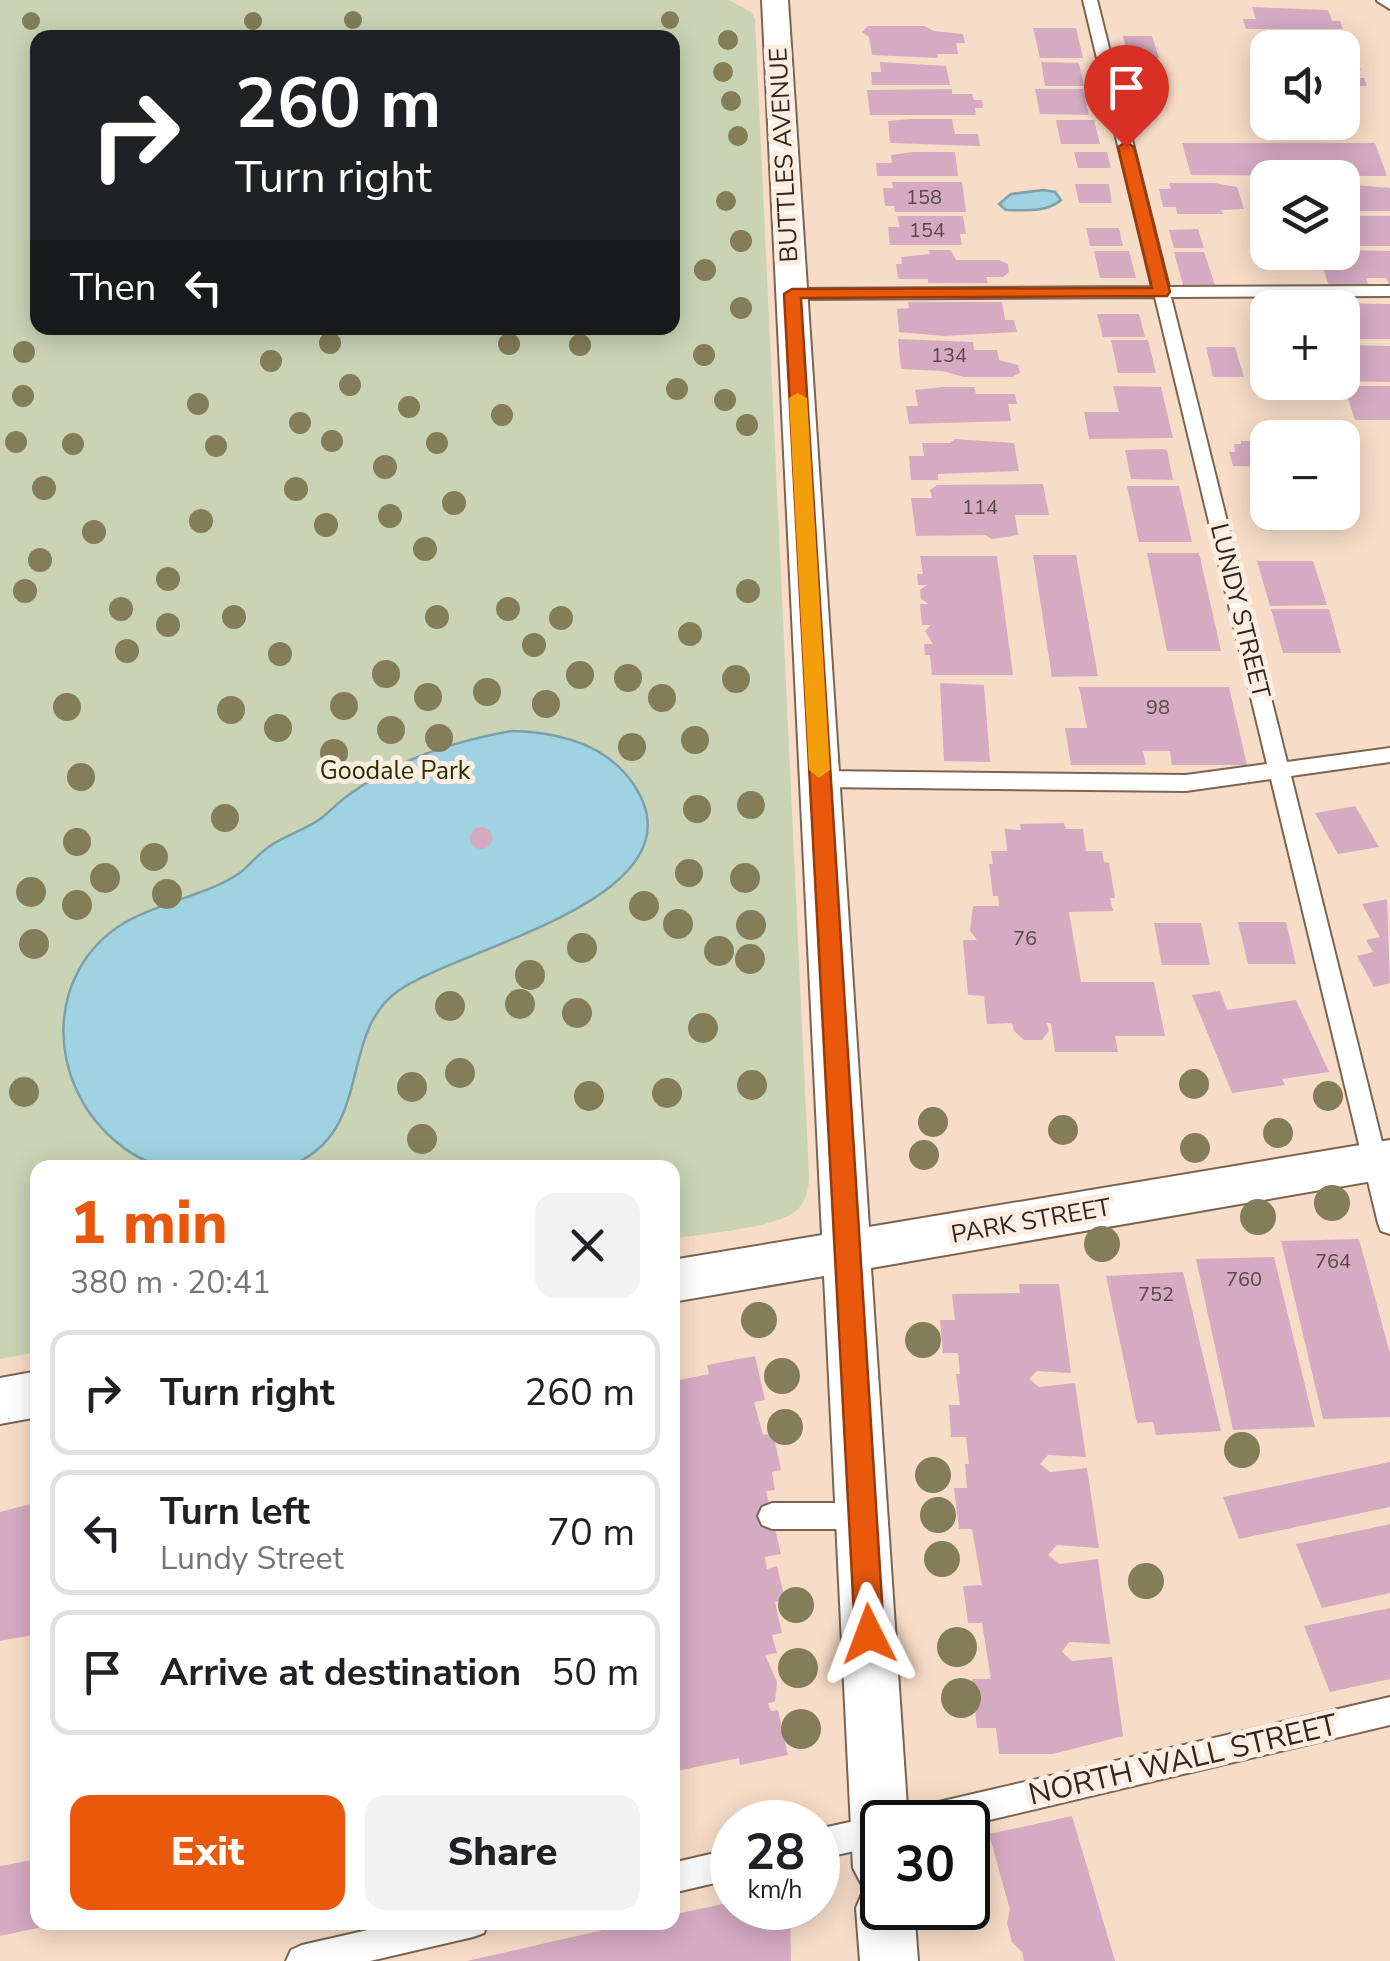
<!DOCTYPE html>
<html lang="en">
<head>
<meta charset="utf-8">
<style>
	:root { --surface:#fff; --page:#f2f2f2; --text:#202124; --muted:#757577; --line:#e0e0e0; --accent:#ea580c }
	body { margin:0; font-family:"Nunito Sans",sans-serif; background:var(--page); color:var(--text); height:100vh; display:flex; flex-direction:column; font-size:38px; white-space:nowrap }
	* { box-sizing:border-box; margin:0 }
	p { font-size:32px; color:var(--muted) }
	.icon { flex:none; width:55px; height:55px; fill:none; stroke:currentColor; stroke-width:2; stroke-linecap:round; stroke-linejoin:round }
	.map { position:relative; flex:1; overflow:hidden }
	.details { position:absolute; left:30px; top:1160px; width:650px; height:770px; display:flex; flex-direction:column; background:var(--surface); border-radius:20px; box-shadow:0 5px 25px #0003 }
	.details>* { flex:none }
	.banner { position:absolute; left:30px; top:30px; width:650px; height:305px; border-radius:20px; box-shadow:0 5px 25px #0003; background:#202124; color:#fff; overflow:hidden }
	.buttons { position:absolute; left:1250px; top:30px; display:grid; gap:20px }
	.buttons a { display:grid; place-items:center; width:110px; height:110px; border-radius:20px; background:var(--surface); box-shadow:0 5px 25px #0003; font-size:50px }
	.speed { position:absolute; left:710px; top:1800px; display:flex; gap:20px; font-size:50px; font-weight:700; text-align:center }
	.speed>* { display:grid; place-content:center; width:130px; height:130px; border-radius:50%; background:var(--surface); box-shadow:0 5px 25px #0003; line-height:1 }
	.speed small { font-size:25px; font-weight:400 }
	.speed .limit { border:5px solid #111; border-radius:15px; background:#fff; color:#111 }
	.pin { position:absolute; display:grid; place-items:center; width:85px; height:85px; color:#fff; margin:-102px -42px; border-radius:50% 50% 50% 0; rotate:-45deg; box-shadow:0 0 10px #0007 }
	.pin .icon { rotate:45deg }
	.me { position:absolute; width:110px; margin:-55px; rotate:357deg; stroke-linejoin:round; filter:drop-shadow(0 0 8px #0008) }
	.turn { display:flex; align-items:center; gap:35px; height:210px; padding:0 40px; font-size:45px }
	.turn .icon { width:130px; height:130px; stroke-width:2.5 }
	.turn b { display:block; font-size:70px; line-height:85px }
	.then { display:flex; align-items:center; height:95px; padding:0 40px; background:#0003; gap:20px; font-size:38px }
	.round { display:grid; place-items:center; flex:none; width:105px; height:105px; border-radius:20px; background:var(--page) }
	.head { display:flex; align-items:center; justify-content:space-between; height:170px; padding:0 40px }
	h1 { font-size:60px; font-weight:800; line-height:75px; color:var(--accent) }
	.button { display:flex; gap:20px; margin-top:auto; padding:20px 40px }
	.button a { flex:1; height:115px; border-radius:20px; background:var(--accent); color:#fff; font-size:40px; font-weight:800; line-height:115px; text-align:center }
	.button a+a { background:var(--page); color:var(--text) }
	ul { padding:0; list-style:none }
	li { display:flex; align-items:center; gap:30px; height:125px; margin:0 20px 15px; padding:0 20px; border:5px solid var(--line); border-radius:20px }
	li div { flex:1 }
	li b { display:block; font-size:38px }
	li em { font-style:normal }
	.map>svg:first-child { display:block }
	.green { fill:#cad4b5; fill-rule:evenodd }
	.water { fill:#a0d3e2; stroke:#7f9fa8; stroke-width:2.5 }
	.building { fill:#d5abc2 }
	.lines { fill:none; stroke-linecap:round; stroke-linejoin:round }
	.service-casing { stroke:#7b6451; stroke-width:4 }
	.minor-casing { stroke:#7b6451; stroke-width:4 }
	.service { fill:#fff; fill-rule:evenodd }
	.minor { fill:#fff; fill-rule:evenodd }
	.tree { fill:#847d5a }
	.route { fill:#ea580c; stroke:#983908; stroke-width:2.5 }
	.slow { fill:#f59e0b }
	.labels { text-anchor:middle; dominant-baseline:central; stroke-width:10; stroke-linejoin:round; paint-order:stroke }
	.number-label { font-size:20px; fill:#5a4848 }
	.street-label { font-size:25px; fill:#31271f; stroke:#fcede0 }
	.park-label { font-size:25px; fill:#252f00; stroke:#fcede0 }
	.near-street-label { font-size:30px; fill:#31271f; stroke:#fcede0 }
</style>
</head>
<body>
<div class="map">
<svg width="1390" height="1961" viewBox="0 0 1390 1961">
	<rect width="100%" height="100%" fill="#f7ddc8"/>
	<path class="green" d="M0,0H729L751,12L755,19L809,1176C809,1189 806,1202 796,1211C774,1229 702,1233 673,1239L672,1168H38L37,1352L0,1359ZM38,38H672V328H38Z"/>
	<g class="water">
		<path d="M1043,190L1055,192L1061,200C1046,213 1025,210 1006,210L999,204L1011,194Z"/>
		<path d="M512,731C558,732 604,743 632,782C713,897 459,947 398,991C337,1034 375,1134 289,1166C270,1173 238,1168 217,1168C173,1168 149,1171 114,1140C46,1081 44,972 124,923C159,902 209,895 241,872C251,864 259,853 270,846C286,835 305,830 320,819C330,812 339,801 350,794C398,759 455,741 512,731Z"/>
	</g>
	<g class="building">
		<polygon points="1252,7 1328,10 1332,21 1340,21 1343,29 1246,29 1243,19 1256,19"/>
		<polygon points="868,26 924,26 934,31 963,34 965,43 956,43 958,54 938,54 938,58 872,55 869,37 862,32"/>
		<polygon points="1033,28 1076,28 1083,58 1040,58"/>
		<polygon points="1123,36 1152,36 1159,58 1129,58"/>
		<polygon points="1124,60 1151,60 1158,87 1130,86"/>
		<polygon points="880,62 946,66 950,85 872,85 871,72 881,72"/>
		<polygon points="1041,62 1079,63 1084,86 1045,86"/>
		<polygon points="1342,63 1357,63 1361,70 1352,70 1356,78 1364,78 1367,86 1342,86"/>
		<polygon points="952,89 952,94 972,94 974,100 982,100 983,108 975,108 976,115 870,115 867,90"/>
		<polygon points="1035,89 1083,89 1089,115 1040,114"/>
		<polygon points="911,119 952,119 955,134 978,134 980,146 890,143 888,121"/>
		<polygon points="1056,120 1094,120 1100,144 1061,144"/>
		<polygon points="1182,143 1375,143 1387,176 1191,175"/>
		<polygon points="913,152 955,152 958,176 877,176 876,163 892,163 891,155"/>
		<polygon points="1074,152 1107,152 1111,168 1078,168"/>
		<polygon points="892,182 962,182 966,212 895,212 894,206 885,206 883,188 893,188"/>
		<polygon points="1169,183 1214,183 1237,187 1244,209 1221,210 1223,214 1177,214 1176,207 1163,207 1159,189 1171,189"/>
		<polygon points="1075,184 1109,184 1112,203 1079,203"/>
		<polygon points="1342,184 1390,188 1390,211 1342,211"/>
		<polygon points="897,216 963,216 966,234 960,234 962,245 890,245 888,227 900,227"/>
		<rect x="1342" y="216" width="48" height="30"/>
		<polygon points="1086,228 1119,228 1123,246 1090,246"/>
		<polygon points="1198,229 1204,248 1174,248 1169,230"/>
		<polygon points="929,250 951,250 956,260 999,260 1008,264 1009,272 1003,277 986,277 988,283 928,283 928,279 898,279 896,264 902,264 901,257 930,254"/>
		<polygon points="1342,250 1390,251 1390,286 1386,278 1366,278 1369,286 1329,286 1318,252"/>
		<polygon points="1094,251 1129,251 1136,278 1100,278"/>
		<polygon points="1174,252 1204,252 1215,285 1183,285"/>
		<polygon points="908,302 1002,302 1005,320 1014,320 1017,332 945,336 899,332 897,309 909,308"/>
		<polygon points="1333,303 1390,304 1390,339 1345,339 1342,308 1334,308"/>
		<polygon points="1097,314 1139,314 1145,337 1103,337"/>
		<polygon points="898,339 973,342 974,350 997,350 999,360 1018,365 1020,373 1012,377 964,377 942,371 901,369"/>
		<polygon points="1111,340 1148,340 1156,373 1118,373"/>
		<polygon points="1342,345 1390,346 1390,382 1342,381"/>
		<polygon points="1206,347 1235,347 1244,377 1213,377"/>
		<polygon points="1113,386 1161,387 1173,438 1089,439 1084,412 1119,412"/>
		<polygon points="1344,386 1390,386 1390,420 1355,420"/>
		<polygon points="942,387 974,387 976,394 1015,394 1017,404 1008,404 1011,421 909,424 906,406 918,406 915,390"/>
		<polygon points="955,439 1014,443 1019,471 938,474 938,480 911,480 909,456 924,456 922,443 950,443"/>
		<polygon points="1241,441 1268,441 1268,467 1233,466 1229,452 1235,452 1234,444 1241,444"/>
		<polygon points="1162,449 1167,450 1173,480 1131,479 1125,450"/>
		<polygon points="1043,484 1049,515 1015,515 1018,535 992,539 985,535 916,536 911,498 932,498 930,490 937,485"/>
		<polygon points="1127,486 1179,486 1192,542 1139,542"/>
		<polygon points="1147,553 1199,553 1221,651 1167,651"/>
		<polygon points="1033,555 1076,555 1098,676 1052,677"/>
		<polygon points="920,556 997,556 1013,675 932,675 930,655 925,655 924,644 933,644 925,631 931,625 922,625 920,604 929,604 921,599 920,590 927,585 918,585 917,574 923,574"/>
		<polygon points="1257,561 1313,561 1327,605 1270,606"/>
		<polygon points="1271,609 1329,609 1341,653 1283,653"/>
		<polygon points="940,683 984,685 990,762 944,761"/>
		<polygon points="1079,687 1229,687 1247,765 1172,765 1170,751 1143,751 1146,765 1071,765 1065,728 1087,728"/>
		<polygon points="1355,806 1379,847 1338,854 1315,813"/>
		<polygon points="1064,823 1066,829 1083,829 1086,851 1102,851 1104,862 1109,863 1115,898 1110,898 1113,911 1069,912 1081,982 1154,982 1165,1036 1115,1036 1118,1052 1055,1052 1051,1023 1047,1023 1049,1031 1042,1040 1024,1040 1014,1031 1012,1023 987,1024 984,996 968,995 963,940 977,940 970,931 973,906 999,906 998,896 993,896 989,864 993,864 991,851 1007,851 1005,829 1021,830 1020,824"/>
		<circle cx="481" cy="838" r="11"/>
		<polygon points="1387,899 1390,983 1374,987 1357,956 1373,952 1366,940 1380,937 1362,904"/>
		<polygon points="1238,922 1286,922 1296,964 1248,964"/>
		<polygon points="1154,923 1201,923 1210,965 1162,965"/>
		<polygon points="1220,991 1227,1010 1296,1000 1329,1072 1282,1079 1285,1085 1232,1093 1192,995"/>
		<polygon points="1359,1239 1390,1353 1390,1417 1323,1419 1281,1241"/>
		<polygon points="1274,1257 1315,1427 1233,1430 1196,1259"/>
		<polygon points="1183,1272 1221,1431 1156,1435 1153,1422 1137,1423 1106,1276"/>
		<polygon points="1019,1284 1059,1284 1071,1373 1037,1371 1029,1379 1039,1387 1075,1383 1086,1457 1048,1455 1040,1464 1050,1472 1087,1468 1099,1548 1057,1545 1048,1555 1060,1564 1098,1559 1110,1644 1069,1642 1062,1652 1072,1661 1112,1657 1123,1736 1053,1754 999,1754 996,1728 977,1728 972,1679 991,1679 982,1623 968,1623 963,1586 982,1585 972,1529 959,1529 954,1488 967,1488 965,1464 969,1464 966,1437 951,1437 949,1405 960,1405 956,1374 960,1374 958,1353 943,1353 940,1320 955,1320 952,1294 1020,1293"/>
		<polygon points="755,1356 765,1400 754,1402 763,1435 773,1433 781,1470 772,1472 775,1490 766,1491 781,1554 765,1557 767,1569 777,1566 785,1599 775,1602 782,1633 772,1635 777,1653 765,1655 777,1682 775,1702 768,1703 771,1711 778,1710 788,1755 740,1765 739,1758 672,1772 672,1386 674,1381 709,1374 707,1365"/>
		<polygon points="1390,1462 1390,1507 1239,1539 1223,1497"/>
		<polygon points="38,1502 38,1634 0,1641 0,1512"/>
		<polygon points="1390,1524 1390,1593 1322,1608 1296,1544"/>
		<polygon points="1390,1608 1390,1679 1330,1692 1304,1626"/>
		<polygon points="1072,1816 1115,1961 1024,1961 1022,1952 1012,1942 1007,1923 1010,1910 989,1834"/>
		<polygon points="38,1859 38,1922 56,1924 0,1936 0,1866"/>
		<polygon points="732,1902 732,1908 790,1908 791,1961 467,1961 638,1922 672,1922 672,1915"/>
	</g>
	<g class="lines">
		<g class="service-casing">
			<g id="service">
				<polygon points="1083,0 1097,0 1169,287 1390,286 1390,296 1171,297 1287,762 1390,748 1390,762 1291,776 1390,1174 1390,1234 1381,1231 1378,1223 1271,779 1186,791 820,787 810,779 820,771 1186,775 1267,764 1155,297 792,299 784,294 792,289 1152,287"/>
				<polygon points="772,1503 863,1503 873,1507 877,1516 873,1525 863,1529 772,1529 762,1525 758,1516 762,1507"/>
				<polygon points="1390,1697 1390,1725 968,1825 902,1822 906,1811 917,1807"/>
				<polygon points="882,1815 894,1822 882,1822 882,1845 818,1859 818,1829"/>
				<polygon points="732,1849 732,1879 672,1893 672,1863"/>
				<polygon points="403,1922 488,1922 484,1933 473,1937 370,1961 286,1961 291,1950 302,1945"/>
			</g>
		</g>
		<g class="minor-casing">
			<g id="minor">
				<polygon points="762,0 788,0 869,1227 1390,1140 1390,1178 871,1268 908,1822 882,1822 882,1908 914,1908 918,1961 860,1961 856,1908 864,1889 853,1868 824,1276 672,1302 672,1260 822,1235"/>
				<polygon points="1390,0 1390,9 1377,1 1377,0"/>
				<polygon points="38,1371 38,1417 0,1424 0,1378"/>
			</g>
		</g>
		<use href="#service" class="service"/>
		<use href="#minor" class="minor"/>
	</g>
	<g class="tree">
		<circle cx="353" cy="20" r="9"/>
		<circle cx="670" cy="20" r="9"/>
		<circle cx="31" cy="21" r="9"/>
		<circle cx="253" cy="21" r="9"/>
		<circle cx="728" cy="40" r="10"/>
		<circle cx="723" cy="72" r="10"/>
		<circle cx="731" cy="101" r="10"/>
		<circle cx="738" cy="136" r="10"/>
		<circle cx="726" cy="201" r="10"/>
		<circle cx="741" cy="241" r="11"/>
		<circle cx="705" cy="270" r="11"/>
		<circle cx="741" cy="308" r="11"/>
		<circle cx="330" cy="343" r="11"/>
		<circle cx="509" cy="344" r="11"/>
		<circle cx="580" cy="345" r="11"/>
		<circle cx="24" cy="352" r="11"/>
		<circle cx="704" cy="355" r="11"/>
		<circle cx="271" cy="361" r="11"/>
		<circle cx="350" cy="385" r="11"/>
		<circle cx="677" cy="389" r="11"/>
		<circle cx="23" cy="396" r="11"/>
		<circle cx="725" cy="400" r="11"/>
		<circle cx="198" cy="404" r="11"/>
		<circle cx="409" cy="407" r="11"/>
		<circle cx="502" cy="415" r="11"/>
		<circle cx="300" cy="423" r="11"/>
		<circle cx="747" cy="425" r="11"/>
		<circle cx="332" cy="441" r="11"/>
		<circle cx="16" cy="442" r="11"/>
		<circle cx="437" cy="443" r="11"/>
		<circle cx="73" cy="444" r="11"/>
		<circle cx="216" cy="446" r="11"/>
		<circle cx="385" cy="467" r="12"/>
		<circle cx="44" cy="488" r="12"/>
		<circle cx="296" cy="489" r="12"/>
		<circle cx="454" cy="503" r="12"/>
		<circle cx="390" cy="516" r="12"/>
		<circle cx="201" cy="521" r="12"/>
		<circle cx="326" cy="525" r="12"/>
		<circle cx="94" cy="532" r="12"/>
		<circle cx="425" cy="549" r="12"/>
		<circle cx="40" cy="560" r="12"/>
		<circle cx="168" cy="579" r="12"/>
		<circle cx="25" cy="591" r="12"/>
		<circle cx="748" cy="591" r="12"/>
		<circle cx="121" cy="609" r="12"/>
		<circle cx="508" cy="609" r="12"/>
		<circle cx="234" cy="617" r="12"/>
		<circle cx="437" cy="617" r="12"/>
		<circle cx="561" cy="618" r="12"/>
		<circle cx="168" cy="625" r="12"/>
		<circle cx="690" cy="634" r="12"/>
		<circle cx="534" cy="645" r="12"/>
		<circle cx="127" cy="651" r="12"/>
		<circle cx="280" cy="654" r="12"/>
		<circle cx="386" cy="674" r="14"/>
		<circle cx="580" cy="675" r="14"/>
		<circle cx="628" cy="678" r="14"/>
		<circle cx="736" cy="679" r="14"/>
		<circle cx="487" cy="692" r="14"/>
		<circle cx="428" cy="697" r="14"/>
		<circle cx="662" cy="698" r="14"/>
		<circle cx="546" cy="704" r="14"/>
		<circle cx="344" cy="706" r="14"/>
		<circle cx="67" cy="707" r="14"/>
		<circle cx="231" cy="710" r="14"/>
		<circle cx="278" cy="728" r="14"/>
		<circle cx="391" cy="730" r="14"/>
		<circle cx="439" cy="738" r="14"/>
		<circle cx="695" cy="740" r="14"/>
		<circle cx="632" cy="747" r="14"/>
		<circle cx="334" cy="753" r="14"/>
		<circle cx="81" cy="777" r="14"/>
		<circle cx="751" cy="805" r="14"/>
		<circle cx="697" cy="809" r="14"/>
		<circle cx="225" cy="818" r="14"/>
		<circle cx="77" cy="842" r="14"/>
		<circle cx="154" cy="857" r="14"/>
		<circle cx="689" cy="873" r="14"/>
		<circle cx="105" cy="878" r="15"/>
		<circle cx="745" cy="878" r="15"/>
		<circle cx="31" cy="892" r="15"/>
		<circle cx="167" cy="894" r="15"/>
		<circle cx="77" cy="905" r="15"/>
		<circle cx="644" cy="906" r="15"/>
		<circle cx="678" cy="924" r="15"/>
		<circle cx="751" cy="925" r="15"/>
		<circle cx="34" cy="944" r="15"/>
		<circle cx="582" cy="948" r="15"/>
		<circle cx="719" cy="951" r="15"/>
		<circle cx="750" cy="959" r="15"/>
		<circle cx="530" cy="975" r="15"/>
		<circle cx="520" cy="1004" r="15"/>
		<circle cx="450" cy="1006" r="15"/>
		<circle cx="577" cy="1013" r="15"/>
		<circle cx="703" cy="1028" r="15"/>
		<circle cx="460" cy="1073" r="15"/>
		<circle cx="1194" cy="1084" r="15"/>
		<circle cx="752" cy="1085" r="15"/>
		<circle cx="412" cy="1087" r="15"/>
		<circle cx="24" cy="1092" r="15"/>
		<circle cx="667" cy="1093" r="15"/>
		<circle cx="589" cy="1096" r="15"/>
		<circle cx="1328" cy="1096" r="15"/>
		<circle cx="933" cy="1122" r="15"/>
		<circle cx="1063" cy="1130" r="15"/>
		<circle cx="1278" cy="1133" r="15"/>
		<circle cx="422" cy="1139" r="15"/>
		<circle cx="1195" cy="1148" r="15"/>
		<circle cx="924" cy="1155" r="15"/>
		<circle cx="1332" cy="1203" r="18"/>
		<circle cx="1258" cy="1217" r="18"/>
		<circle cx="1102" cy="1244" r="18"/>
		<circle cx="759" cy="1320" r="18"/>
		<circle cx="923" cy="1340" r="18"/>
		<circle cx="782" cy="1376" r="18"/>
		<circle cx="785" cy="1427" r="18"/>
		<circle cx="1242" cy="1450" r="18"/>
		<circle cx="933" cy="1475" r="18"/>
		<circle cx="938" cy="1515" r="18"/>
		<circle cx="942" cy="1559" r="18"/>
		<circle cx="1146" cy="1581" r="18"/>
		<circle cx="796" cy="1605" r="18"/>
		<circle cx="957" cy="1647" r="20"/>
		<circle cx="798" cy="1668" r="20"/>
		<circle cx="961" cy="1698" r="20"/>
		<circle cx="801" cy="1729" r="20"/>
	</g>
	<polygon class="route" points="1126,142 1134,147 1170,292 1167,296 801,298 884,1634 879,1644 869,1649 859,1644 855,1634 784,294 792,289 1152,288 1118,147"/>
	<polygon class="slow" points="798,393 807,398 830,770 819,778 809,770 789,398"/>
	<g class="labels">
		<g class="number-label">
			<text x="924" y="197">158</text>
			<text x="927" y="230">154</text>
			<text x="949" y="355">134</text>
			<text x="980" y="507">114</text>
			<text x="1158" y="707">98</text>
			<text x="1025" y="938">76</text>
			<text x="1333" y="1261">764</text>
			<text x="1244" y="1279">760</text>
			<text x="1156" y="1294">752</text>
		</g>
		<g class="street-label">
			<text transform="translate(784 155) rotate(-93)">BUTTLES AVENUE</text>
			<text transform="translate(1240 611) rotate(76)">LUNDY STREET</text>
			<text transform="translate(1031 1221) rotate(-10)">PARK STREET</text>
		</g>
		<g class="park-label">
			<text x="395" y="771">Goodale Park</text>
		</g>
		<g class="near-street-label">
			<text transform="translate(1183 1760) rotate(-13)">NORTH WALL STREET</text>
		</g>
	</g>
</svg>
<div class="buttons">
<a><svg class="icon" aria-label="sound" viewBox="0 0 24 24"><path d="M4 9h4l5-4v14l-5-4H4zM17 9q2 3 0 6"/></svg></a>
<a><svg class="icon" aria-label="layers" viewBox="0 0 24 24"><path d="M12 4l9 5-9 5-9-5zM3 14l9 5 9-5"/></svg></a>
<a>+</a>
<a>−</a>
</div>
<div class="speed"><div>28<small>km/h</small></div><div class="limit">30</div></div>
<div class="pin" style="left:1126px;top:147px;background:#d93025"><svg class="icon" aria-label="arrive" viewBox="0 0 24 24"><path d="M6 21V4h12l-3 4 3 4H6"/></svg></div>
<svg class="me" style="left:869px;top:1634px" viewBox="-20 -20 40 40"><path d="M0-17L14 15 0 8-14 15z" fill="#ea580c" stroke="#fff" stroke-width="4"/></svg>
<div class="banner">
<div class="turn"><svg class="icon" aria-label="right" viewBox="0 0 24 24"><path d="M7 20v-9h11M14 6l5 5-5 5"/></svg><div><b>260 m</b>Turn right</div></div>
<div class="then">Then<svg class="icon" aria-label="left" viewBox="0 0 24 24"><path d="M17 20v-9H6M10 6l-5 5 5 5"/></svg></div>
</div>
<section class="details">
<div class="head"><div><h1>1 min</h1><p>380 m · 20:41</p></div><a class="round"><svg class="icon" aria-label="close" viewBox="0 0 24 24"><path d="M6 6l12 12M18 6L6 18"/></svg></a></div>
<ul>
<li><svg class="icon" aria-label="right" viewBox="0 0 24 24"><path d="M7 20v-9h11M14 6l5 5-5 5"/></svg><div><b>Turn right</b></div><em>260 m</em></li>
<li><svg class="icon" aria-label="left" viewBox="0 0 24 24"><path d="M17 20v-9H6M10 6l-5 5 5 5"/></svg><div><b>Turn left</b><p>Lundy Street</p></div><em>70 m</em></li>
<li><svg class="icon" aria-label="arrive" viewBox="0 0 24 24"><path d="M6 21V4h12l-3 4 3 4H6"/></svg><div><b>Arrive at destination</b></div><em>50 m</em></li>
</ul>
<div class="button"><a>Exit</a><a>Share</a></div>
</section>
</div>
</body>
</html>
